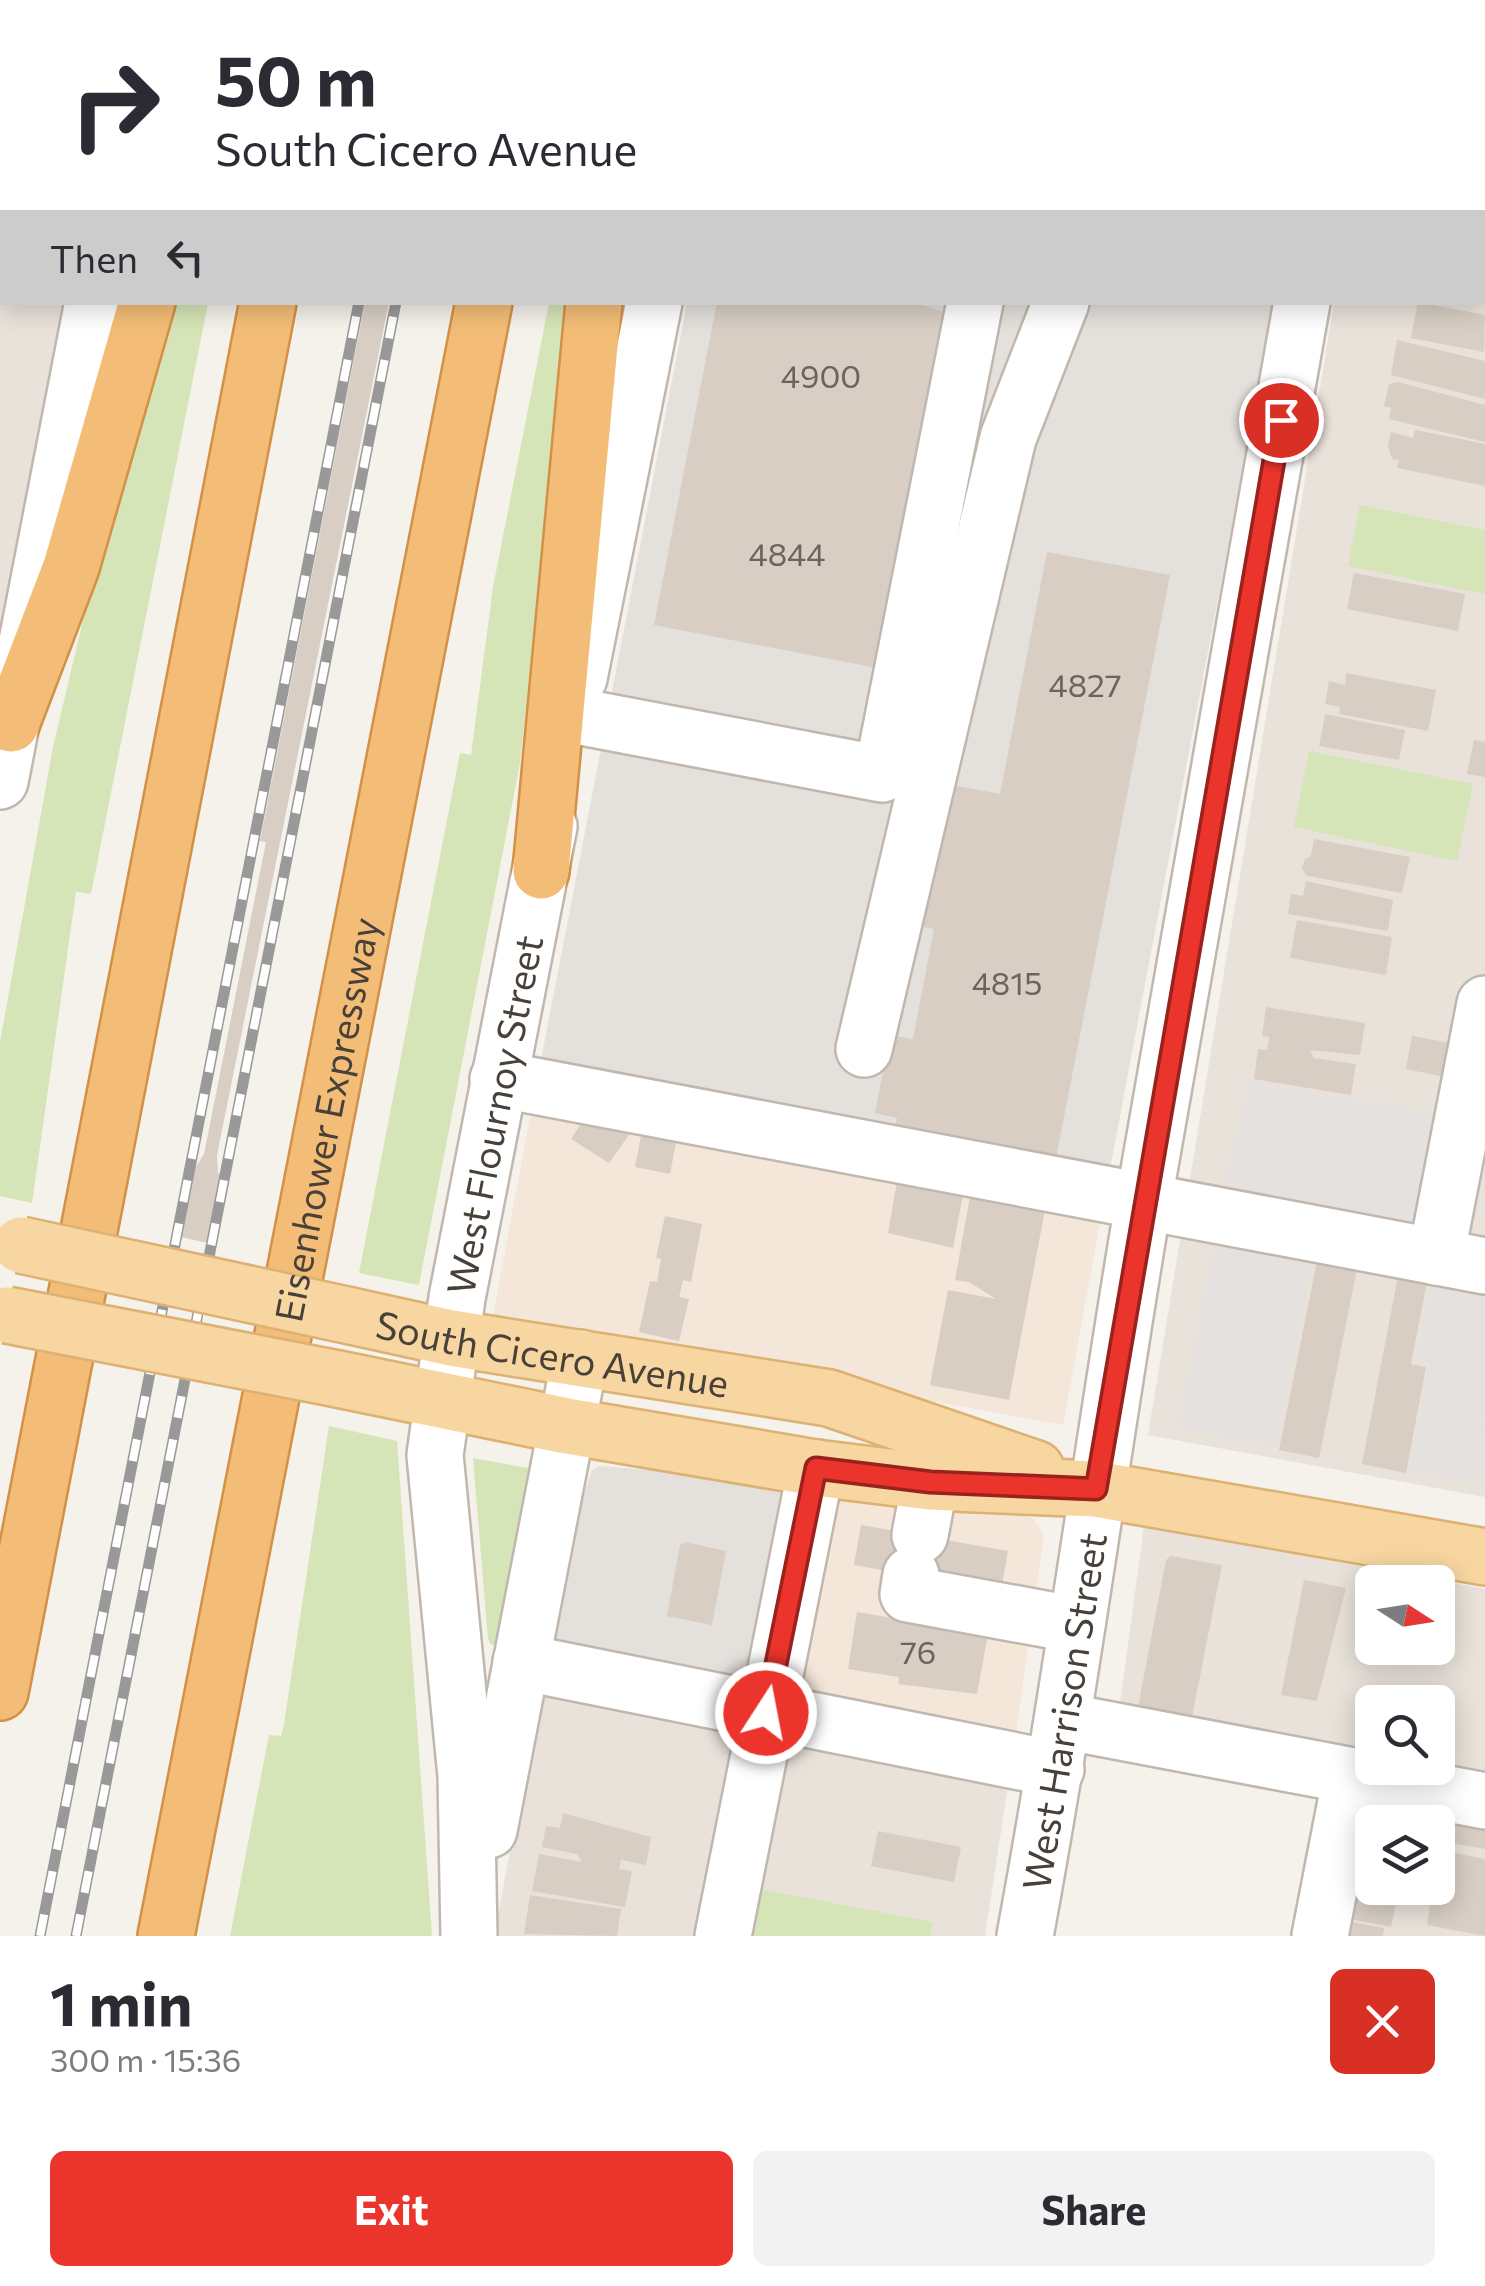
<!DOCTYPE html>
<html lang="en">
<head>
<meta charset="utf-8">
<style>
	:root { --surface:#fff; --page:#f2f2f3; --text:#2b2b33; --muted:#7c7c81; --accent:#eb342c }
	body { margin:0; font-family:Commissioner,sans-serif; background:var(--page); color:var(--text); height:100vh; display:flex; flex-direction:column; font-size:38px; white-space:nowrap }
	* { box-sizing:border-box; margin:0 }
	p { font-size:32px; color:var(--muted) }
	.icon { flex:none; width:55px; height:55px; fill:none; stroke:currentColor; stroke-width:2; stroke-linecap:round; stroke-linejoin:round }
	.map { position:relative; height:1936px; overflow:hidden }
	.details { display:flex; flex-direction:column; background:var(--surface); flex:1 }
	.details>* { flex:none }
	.guide { position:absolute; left:0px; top:0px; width:1485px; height:305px; box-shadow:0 5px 25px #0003; background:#fff; color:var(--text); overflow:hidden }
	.needle { width:65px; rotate:102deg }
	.tools { position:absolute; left:1355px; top:1565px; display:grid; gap:20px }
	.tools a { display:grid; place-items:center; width:100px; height:100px; border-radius:15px; background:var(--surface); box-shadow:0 5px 25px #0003; font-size:50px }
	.pin { position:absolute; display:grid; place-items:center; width:85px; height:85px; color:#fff; margin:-42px; border:5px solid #fff; border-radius:50%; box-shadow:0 2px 10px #0007 }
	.me { position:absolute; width:110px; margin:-55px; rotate:11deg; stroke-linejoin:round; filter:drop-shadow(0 0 8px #0008) }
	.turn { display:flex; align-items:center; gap:35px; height:210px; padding:0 50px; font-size:45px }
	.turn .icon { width:130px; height:130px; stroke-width:2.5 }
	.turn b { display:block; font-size:70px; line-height:85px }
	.then { display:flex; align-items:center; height:95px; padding:0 50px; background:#0003; gap:20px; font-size:38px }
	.round { display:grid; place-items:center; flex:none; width:105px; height:105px; border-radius:15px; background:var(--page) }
	.summary { display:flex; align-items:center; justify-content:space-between; height:170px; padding:0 50px }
	h1 { font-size:60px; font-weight:700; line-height:75px }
	.action { display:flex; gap:20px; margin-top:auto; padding:20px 50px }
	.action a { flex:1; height:115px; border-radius:15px; background:var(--accent); color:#fff; font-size:40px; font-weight:700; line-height:115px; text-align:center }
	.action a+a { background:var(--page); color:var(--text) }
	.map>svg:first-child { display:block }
	.residential { fill:#e8e2da; fill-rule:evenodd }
	.commercial { fill:#f4e6d9 }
	.industrial { fill:#e4e0dc }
	.green { fill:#d6e5b7 }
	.parking { fill:#e4e1df }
	.building { fill:#d8cec4 }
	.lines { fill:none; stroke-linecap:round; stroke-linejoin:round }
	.minor-casing { stroke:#c0b8ae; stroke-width:60 }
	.major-casing { stroke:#dcb172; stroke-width:60 }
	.highway-casing { stroke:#d39147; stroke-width:60 }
	.minor { stroke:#fff; stroke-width:55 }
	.major { stroke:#f7d6a1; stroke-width:55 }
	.highway { stroke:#f4bd77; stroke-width:55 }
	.rail-casing { stroke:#999; stroke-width:11 }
	.rail { stroke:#fff; stroke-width:8; stroke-dasharray:22; stroke-linecap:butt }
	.major-bridge-casing { stroke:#dcb172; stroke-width:60; stroke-linecap:butt }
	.major-bridge { stroke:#f7d6a1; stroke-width:55 }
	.route-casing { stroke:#99221d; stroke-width:25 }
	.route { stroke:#eb342c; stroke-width:18 }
	.labels { text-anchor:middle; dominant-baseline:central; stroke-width:8; stroke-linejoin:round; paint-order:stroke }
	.number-label { font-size:32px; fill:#6c645c }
	.street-label { font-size:38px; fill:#484139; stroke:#fff }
</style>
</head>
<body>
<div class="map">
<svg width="1485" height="1936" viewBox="0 0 1485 1936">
	<rect width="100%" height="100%" fill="#f5f1eb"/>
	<g class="residential">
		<polygon points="0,0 127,0 2,2 2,302 66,303 0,634"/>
		<polygon points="1384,0 1485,0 1485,1497 1148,1435 1334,303 1482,302 1482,2"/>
		<path d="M1144,1526L1485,1589V1936H1300L1328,1788L1114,1748ZM1372,1582H1438V1648H1372ZM1372,1702H1438V1768H1372ZM1372,1822H1438V1888H1372Z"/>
		<polygon points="545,1667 1012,1760 985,1936 494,1936"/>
	</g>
	<g class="commercial">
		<polygon points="536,1086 1105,1195 1063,1425 492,1321"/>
		<polygon points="813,1483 941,1497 1033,1518 1044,1535 1012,1760 766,1713"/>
	</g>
	<g class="industrial">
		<polygon points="746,0 1328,0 745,2"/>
		<polygon points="687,303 1274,303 1105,1195 536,1086"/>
		<polygon points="599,1466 813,1483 766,1713 545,1667 582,1500 592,1470"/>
	</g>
	<g class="green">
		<polygon points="171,303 208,303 91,894 76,892 32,1203 0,1196 0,1042 53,747 94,574"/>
		<polygon points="549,303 578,303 543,543 520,763 419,1285 359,1273 460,753 471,755 493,587"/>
		<polygon points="1360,505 1485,530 1485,594 1348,566"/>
		<polygon points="1309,751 1473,784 1457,861 1294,827"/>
		<polygon points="329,1426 397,1441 432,1936 230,1936 269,1735 281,1736 284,1724"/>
		<polygon points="473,1458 533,1469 500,1644 491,1645 488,1639"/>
		<polygon points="760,1889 933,1922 930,1936 751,1936"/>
	</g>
	<g class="parking">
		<polygon points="1248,1083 1450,1115 1423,1240 1221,1202"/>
		<polygon points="1216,1233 1314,1252 1275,1446 1178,1427"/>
		<polygon points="1434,1273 1485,1283 1484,1485 1409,1470 1430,1364 1417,1360"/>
	</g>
	<g class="building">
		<polygon points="365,302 389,302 217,1155 218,1173 226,1174 213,1244 175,1236 190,1167 195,1168 204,1154 266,842 260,841"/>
		<polygon points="717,302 912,302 951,314 882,669 654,625"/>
		<polygon points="1418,302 1485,315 1484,352 1411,338"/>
		<polygon points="1397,340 1485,361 1485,399 1391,375"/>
		<polygon points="1398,382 1485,405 1485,442 1389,419 1391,408 1384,406 1389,384"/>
		<polygon points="1415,430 1485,444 1485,486 1397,468 1399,460 1392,459 1388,446 1391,432 1413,438"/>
		<polygon points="1047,552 1170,575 1054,1168 894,1136 897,1118 875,1113 890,1035 913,1039 934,929 909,924 936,782 1000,794"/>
		<polygon points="1354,573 1465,594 1458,631 1347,609"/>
		<polygon points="1346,673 1436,690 1428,731 1339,714 1340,707 1325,704 1329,681 1345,685"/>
		<polygon points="1325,714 1405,730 1399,760 1319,746"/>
		<polygon points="1474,740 1485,742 1485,777 1467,774"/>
		<polygon points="1314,839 1410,857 1402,893 1307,876 1302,868 1305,859 1311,856"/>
		<polygon points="1306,881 1393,900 1388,931 1288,914 1291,894 1303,896"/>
		<polygon points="1297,920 1392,937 1386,975 1290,958"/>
		<polygon points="1266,1007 1365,1023 1360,1055 1310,1050 1314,1058 1356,1064 1351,1095 1254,1079 1258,1049 1267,1050 1269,1037 1262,1036"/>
		<polygon points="1412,1036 1450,1043 1444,1077 1406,1069"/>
		<polygon points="590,1110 629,1135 609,1163 571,1139"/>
		<polygon points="644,1120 679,1127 670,1174 635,1167"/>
		<polygon points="898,1176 966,1178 953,1248 888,1233"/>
		<polygon points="973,1180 1048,1194 1009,1400 930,1385 948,1290 996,1299 969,1282 955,1280"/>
		<polygon points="665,1216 702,1224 691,1282 683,1280 679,1297 689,1299 679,1341 639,1332 650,1281 657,1282 661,1259 656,1258"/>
		<polygon points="1319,1252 1359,1259 1319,1458 1279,1450"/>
		<polygon points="1400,1266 1429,1271 1411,1364 1426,1367 1406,1473 1362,1464"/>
		<polygon points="861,1525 1008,1551 1001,1591 854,1565"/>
		<polygon points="685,1542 726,1551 712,1625 667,1616 680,1545"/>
		<polygon points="1171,1556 1222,1565 1190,1727 1136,1718 1166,1560"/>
		<polygon points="1304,1580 1346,1588 1317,1701 1281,1695"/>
		<polygon points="857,1612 988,1634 977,1694 898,1684 899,1677 848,1669"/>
		<polygon points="1372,1794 1408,1802 1404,1822 1372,1822 1372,1830 1365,1829"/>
		<polygon points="1437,1804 1485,1813 1485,1849 1438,1841 1438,1822 1433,1822"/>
		<polygon points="563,1813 651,1837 646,1865 621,1860 619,1869 632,1871 625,1907 532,1891 539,1854 582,1862 577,1854 542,1847 546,1826 560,1828"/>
		<polygon points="1362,1830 1372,1832 1372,1867 1355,1864"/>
		<polygon points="878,1831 961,1847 954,1882 871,1866"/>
		<polygon points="1439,1850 1485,1859 1485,1936 1427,1925 1433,1888 1438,1888"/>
		<polygon points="1353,1883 1398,1893 1391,1927 1345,1918"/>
		<polygon points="530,1895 621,1909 617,1936 524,1934"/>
		<polygon points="1345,1921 1384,1928 1383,1936 1343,1936"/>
	</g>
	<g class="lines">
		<g class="minor-casing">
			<g id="minor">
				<polyline points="151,2 152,0"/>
				<polyline points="713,2 714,0"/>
				<polyline points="1035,2 1035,0"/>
				<polyline points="1355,2 1355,0"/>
				<polyline points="579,678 654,302"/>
				<polyline points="571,715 882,774 975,302"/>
				<polyline points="0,781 93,302"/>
				<polyline points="864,1049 1008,438 1061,302"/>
				<polyline points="498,1079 1485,1266"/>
				<polyline points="1436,1257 1485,1004"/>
				<polyline points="920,1535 930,1482"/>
				<polyline points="911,1575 908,1594 1077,1625"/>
				<polyline points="521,1662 1056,1769"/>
				<polyline points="1063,1721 1485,1801"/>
				<polyline points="489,1830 580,1358"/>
				<path id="s1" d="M469,1936L466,1776L435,1455L457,1298L549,826"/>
				<polyline points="723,1936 816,1468"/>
				<path id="s2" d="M1025,1936C1070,1693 1102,1448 1143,1205C1194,903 1249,603 1302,302"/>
				<polyline points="1320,1936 1351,1776"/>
			</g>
		</g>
		<g class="major-casing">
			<g id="major">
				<path id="s3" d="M351,1316L451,1338L829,1398L1036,1469"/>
				<polyline points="338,1379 567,1426 816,1468 930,1482 1095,1489 1485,1557"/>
			</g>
		</g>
		<g class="highway-casing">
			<g id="highway">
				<polyline points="232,2 233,0"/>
				<polyline points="327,2 328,0"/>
				<polyline points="543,2 543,0"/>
				<polyline points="628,2 628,0"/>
				<polyline points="11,724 71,567 147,302"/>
				<polyline points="541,871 594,302"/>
				<polyline points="0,1692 268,302"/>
				<path id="s4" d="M166,1936L484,302"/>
			</g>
		</g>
		<use href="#minor" class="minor"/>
		<use href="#major" class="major"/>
		<use href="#highway" class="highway"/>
		<g class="rail-casing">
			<g id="rail">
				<polyline points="418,2 418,0"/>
				<polyline points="454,2 455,0"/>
				<polyline points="40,1936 359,302"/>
				<polyline points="76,1936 396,302"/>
			</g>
		</g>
		<use href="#rail" class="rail"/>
		<g class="major-bridge-casing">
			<g id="major-bridge">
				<polyline points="21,1245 351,1316"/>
				<polyline points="7,1315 338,1379"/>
			</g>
		</g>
		<use href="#major-bridge" class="major-bridge"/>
	</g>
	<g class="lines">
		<g class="route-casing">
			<polyline id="route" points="766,1713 816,1468 930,1482 1096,1489 1281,420"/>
		</g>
		<use href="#route" class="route"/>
	</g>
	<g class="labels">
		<g class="number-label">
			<text x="821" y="375">4900</text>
			<text x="787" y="553">4844</text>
			<text x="1085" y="684">4827</text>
			<text x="1007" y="982">4815</text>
			<text x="918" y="1651">76</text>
		</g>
		<g class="street-label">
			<text stroke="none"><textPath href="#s1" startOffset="828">West Flournoy Street</textPath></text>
			<text stroke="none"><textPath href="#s4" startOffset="832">Eisenhower Expressway</textPath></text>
			<text stroke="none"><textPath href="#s3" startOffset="205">South Cicero Avenue</textPath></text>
			<text stroke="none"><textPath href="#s2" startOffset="228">West Harrison Street</textPath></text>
		</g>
	</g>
</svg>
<div class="tools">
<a><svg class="needle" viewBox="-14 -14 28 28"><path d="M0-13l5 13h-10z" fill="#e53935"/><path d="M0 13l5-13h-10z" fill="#7c7c81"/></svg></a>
<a><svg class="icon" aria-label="search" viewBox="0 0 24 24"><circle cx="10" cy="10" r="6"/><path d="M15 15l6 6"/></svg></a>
<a><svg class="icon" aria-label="layers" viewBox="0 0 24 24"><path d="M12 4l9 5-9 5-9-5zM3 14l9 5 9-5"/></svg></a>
</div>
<div class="pin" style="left:1281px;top:420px;background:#d93025"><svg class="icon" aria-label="arrive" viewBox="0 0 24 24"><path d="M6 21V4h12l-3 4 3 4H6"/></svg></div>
<svg class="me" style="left:766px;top:1713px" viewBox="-20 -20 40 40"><circle r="17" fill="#eb342c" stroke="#fff" stroke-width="3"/><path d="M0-11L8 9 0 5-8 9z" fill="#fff"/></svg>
<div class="guide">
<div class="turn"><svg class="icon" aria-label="right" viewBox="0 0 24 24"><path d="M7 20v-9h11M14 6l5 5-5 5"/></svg><div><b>50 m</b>South Cicero Avenue</div></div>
<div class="then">Then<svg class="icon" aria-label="left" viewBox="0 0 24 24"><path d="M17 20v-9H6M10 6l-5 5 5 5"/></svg></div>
</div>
</div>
<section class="details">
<div class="summary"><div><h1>1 min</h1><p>300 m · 15:36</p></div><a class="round" style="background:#d93025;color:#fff"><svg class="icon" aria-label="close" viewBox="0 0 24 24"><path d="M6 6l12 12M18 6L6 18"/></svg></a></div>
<div class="action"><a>Exit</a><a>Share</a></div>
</section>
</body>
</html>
